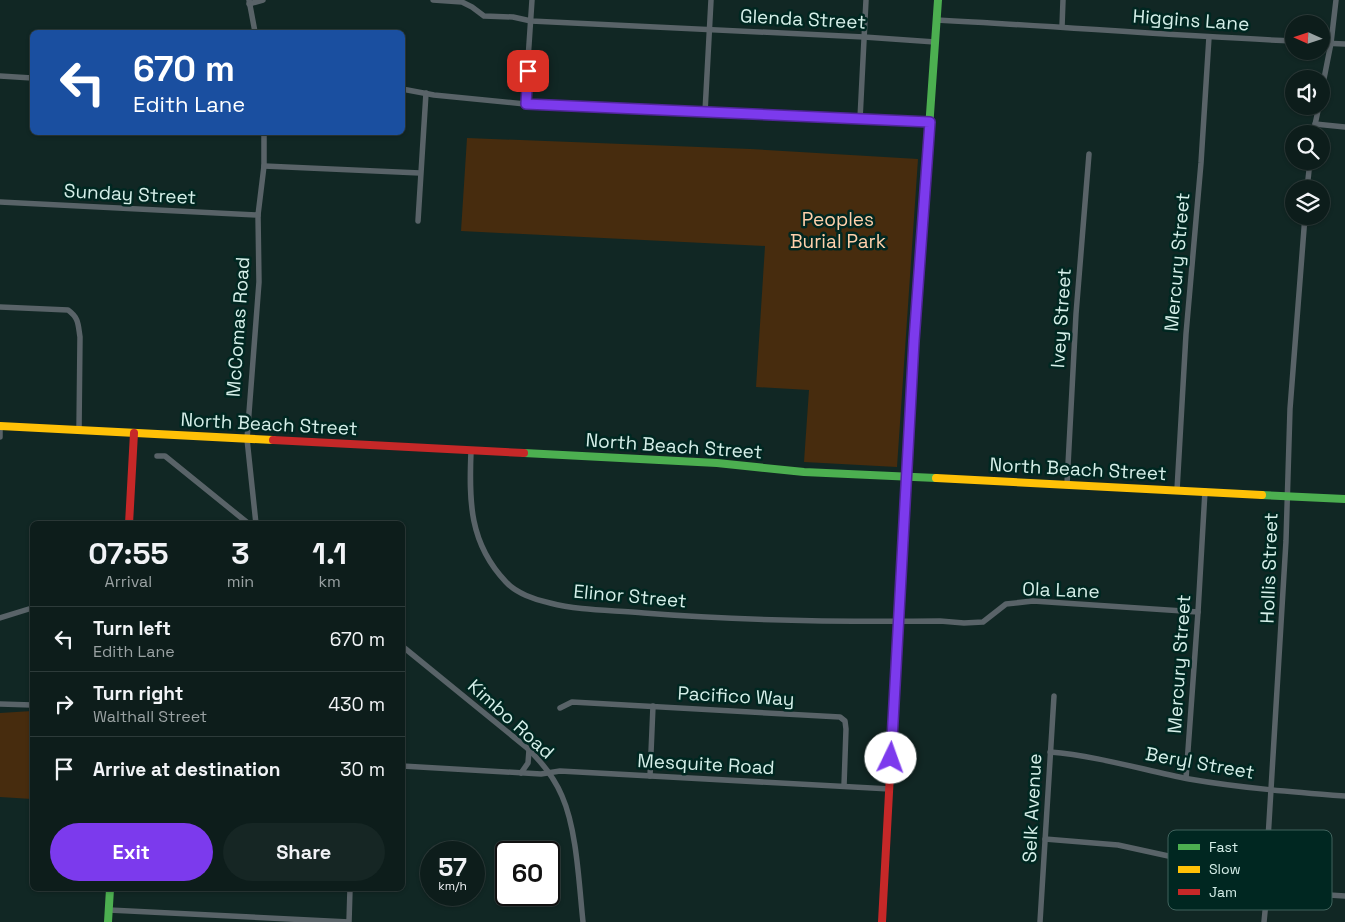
<!DOCTYPE html>
<html lang="en">
<head>
<meta charset="utf-8">
<style>
	:root { --surface:#0d1d1b; --page:#162624; --text:#f1f3f6; --muted:#9aa2a3; --line:#2d3b3a; --accent:#7c3aed }
	body { margin:0; font-family:"Space Grotesk",sans-serif; background:var(--page); color:var(--text); height:100vh; display:flex; flex-direction:column; font-size:19px; white-space:nowrap }
	* { box-sizing:border-box; margin:0 }
	p { font-size:16px; color:var(--muted) }
	.icon { flex:none; width:28px; height:28px; fill:none; stroke:currentColor; stroke-width:2; stroke-linecap:round; stroke-linejoin:round }
	.map { position:relative; flex:1; overflow:hidden }
	.sheet { position:absolute; left:30px; top:521px; width:375px; height:370px; display:flex; flex-direction:column; background:var(--surface); border-radius:8px; box-shadow:0 1px 4px #0004,0 0 0 1px var(--line) }
	.sheet>* { flex:none }
	.banner { position:absolute; left:30px; top:30px; width:375px; height:105px; border-radius:8px; box-shadow:0 1px 4px #0004,0 0 0 1px var(--line); background:#1a4fa0; color:#fff; overflow:hidden }
	.needle { width:32px; rotate:273deg }
	.fabs { position:absolute; left:1285px; top:15px; display:grid; gap:10px }
	.fabs a { display:grid; place-items:center; width:45px; height:45px; border-radius:50%; background:var(--surface); box-shadow:0 1px 4px #0004,0 0 0 1px var(--line); font-size:25px }
	.speed { position:absolute; left:420px; top:841px; display:flex; gap:10px; font-size:25px; font-weight:700; text-align:center }
	.speed>* { display:grid; place-content:center; width:65px; height:65px; border-radius:50%; background:var(--surface); box-shadow:0 1px 4px #0004,0 0 0 1px var(--line); line-height:1 }
	.speed small { font-size:12px; font-weight:400 }
	.speed .limit { border:2px solid #111; border-radius:8px; background:#fff; color:#111 }
	.pin { position:absolute; display:grid; place-items:center; width:42px; height:42px; color:#fff; margin:-21px; border-radius:10px; box-shadow:0 2px 8px #0006 }
	.me { position:absolute; width:55px; margin:-28px; rotate:3deg; stroke-linejoin:round; filter:drop-shadow(0 0 4px #0008) }
	.turn { display:flex; align-items:center; gap:18px; height:105px; padding:0 20px; font-size:22px }
	.turn .icon { width:65px; height:65px; stroke-width:2.5 }
	.turn b { display:block; font-size:35px; line-height:42px }
	.eta { display:flex; justify-content:space-evenly; align-items:center; height:85px; text-align:center }
	.eta b { font-size:30px; font-weight:700; line-height:35px }
	.cta { display:flex; gap:10px; margin-top:auto; padding:10px 20px }
	.cta a { flex:1; height:58px; border-radius:30px; background:var(--accent); color:#fff; font-size:20px; font-weight:700; line-height:58px; text-align:center }
	.cta a+a { background:var(--page); color:var(--text) }
	ul { padding:0; list-style:none }
	li { display:flex; align-items:center; gap:15px; height:65px; padding:0 20px; border-top:1px solid var(--line) }
	li div { flex:1 }
	li b { display:block; font-size:19px }
	li em { font-style:normal }
	.map>svg:first-child { display:block }
	.green { fill:#472c0e }
	.lines { fill:none; stroke-linecap:round; stroke-linejoin:round }
	.street { stroke:#596368; stroke-width:5.5 }
	.fast { stroke:#4caf50; stroke-width:8 }
	.slow { stroke:#ffc107; stroke-width:8 }
	.jam { stroke:#c62828; stroke-width:8 }
	.route-casing { stroke:#51269a; stroke-width:12 }
	.route { stroke:#7c3aed; stroke-width:9 }
	.labels { text-anchor:middle; dominant-baseline:central; stroke-width:5; stroke-linejoin:round; paint-order:stroke }
	.street-label { font-size:19px; fill:#d5efe9; stroke:#002721 }
	.park-label { font-size:19px; fill:#ffd0ab; stroke:#002721 }
	.key { fill:#002721; stroke:#40635d; stroke-width:1 }
	.key-label { font-size:14px; fill:#d5efe9 }
</style>
</head>
<body>
<div class="map">
<svg width="1345" height="922" viewBox="0 0 1345 922">
	<rect width="100%" height="100%" fill="#112724"/>
	<g class="green">
		<polygon points="467,138 750,149 918,159 897,467 804,462 809,390 756,387 765,246 461,231"/>
		<polygon points="32,711 32,799 0,797 0,713"/>
	</g>
	<g class="lines">
		<g class="street">
			<polyline points="249,0 255,32"/>
			<polyline points="433,0 462,2 472,7 484,16 513,17 531,21 864,37 935,42"/>
			<polyline points="249,4 263,0"/>
			<path d="M937,20C1056,26 1175,36 1294,41"/>
			<polyline points="1062,27 1063,0"/>
			<polyline points="1321,43 1345,44"/>
			<polyline points="0,76 32,78"/>
			<polyline points="402,89 434,95 525,104 930,122"/>
			<polyline points="1321,94 1331,43 1336,0"/>
			<polyline points="525,104 532,0"/>
			<polyline points="705,112 711,0"/>
			<polyline points="860,119 866,0"/>
			<polyline points="1315,124 1345,127"/>
			<polyline points="1313,134 1319,106"/>
			<polyline points="264,166 420,173"/>
			<polyline points="1307,189 1310,161"/>
			<polyline points="0,202 258,215"/>
			<polyline points="418,221 426,93"/>
			<path d="M0,307L68,310C79,318 78,324 80,337L79,430"/>
			<polyline points="0,437 0,426"/>
			<path d="M471,451C469,501 469,543 506,582C516,593 535,600 550,603C580,611 613,610 644,613C742,621 842,622 940,621L964,623L983,622L1006,604L1033,601L1198,612"/>
			<polyline points="157,456 165,456 249,524"/>
			<polyline points="1067,484 1076,314 1089,154"/>
			<polyline points="1177,490 1186,334 1201,163 1209,37"/>
			<polyline points="256,524 247,439 259,282 258,215 264,166 264,132"/>
			<polyline points="0,618 32,608"/>
			<path d="M402,646L526,747C541,761 554,777 562,796C577,830 579,885 583,922"/>
			<polyline points="0,704 32,705"/>
			<polyline points="560,708 572,702 840,717 845,721 846,729 844,786"/>
			<path d="M1050,752C1098,756 1143,770 1189,779C1241,788 1293,792 1345,796"/>
			<polyline points="402,766 541,774 560,771 890,789"/>
			<polyline points="521,773 528,763 529,750"/>
			<polyline points="650,776 653,706"/>
			<polyline points="1186,778 1198,612 1205,491"/>
			<polyline points="1045,839 1118,845 1228,869 1266,872"/>
			<polyline points="1267,891 1345,896"/>
			<polyline points="109,910 349,922 350,889"/>
			<polyline points="1040,922 1054,696"/>
			<polyline points="1264,922 1267,891 1266,872 1286,541 1290,409 1305,216"/>
		</g>
		<g class="fast">
			<polyline points="918,286 938,0"/>
			<polyline points="524,453 717,463 804,472 936,478"/>
			<polyline points="1262,495 1345,499"/>
			<polyline points="108,922 110,889"/>
		</g>
		<g class="slow">
			<polyline points="0,426 273,440"/>
			<polyline points="936,478 1262,495"/>
			<polyline points="901,571 918,286"/>
		</g>
		<g class="jam">
			<polyline points="273,440 524,453"/>
			<polyline points="129,524 134,433"/>
			<polyline points="882,922 901,571"/>
		</g>
	</g>
	<g class="lines">
		<g class="route-casing">
			<polyline id="route" points="528,71 526,104 930,122 914,341 891,758"/>
		</g>
		<use href="#route" class="route"/>
	</g>
	<g class="labels">
		<g class="street-label">
			<text transform="translate(803 19) rotate(3)">Glenda Street</text>
			<text transform="translate(1191 20) rotate(4)">Higgins Lane</text>
			<text transform="translate(130 194) rotate(3)">Sunday Street</text>
			<text transform="translate(1177 262) rotate(-85)">Mercury Street</text>
			<text transform="translate(1061 318) rotate(-86)">Ivey Street</text>
			<text transform="translate(238 327) rotate(-86)">McComas Road</text>
			<text transform="translate(269 424) rotate(3)">North Beach Street</text>
			<text transform="translate(674 446) rotate(4)">North Beach Street</text>
			<text transform="translate(1078 469) rotate(3)">North Beach Street</text>
			<text transform="translate(1269 568) rotate(-88)">Hollis Street</text>
			<text transform="translate(1061 590) rotate(2)">Ola Lane</text>
			<text transform="translate(630 596) rotate(5)">Elinor Street</text>
			<text transform="translate(1179 664) rotate(-86)">Mercury Street</text>
			<text transform="translate(736 696) rotate(3)">Pacifico Way</text>
			<text transform="translate(511 719) rotate(42)">Kimbo Road</text>
			<text transform="translate(1200 763) rotate(10)">Beryl Street</text>
			<text transform="translate(706 764) rotate(3)">Mesquite Road</text>
			<text transform="translate(1032 808) rotate(-87)">Selk Avenue</text>
		</g>
		<g class="park-label">
			<text x="838" y="219">Peoples<tspan x="838" dy="22">Burial Park</tspan></text>
		</g>
	</g>
	<rect x="1168" y="830" width="164" height="80" rx="8" class="key"/>
	<rect x="1178" y="844" width="22" height="6" fill="#4caf50"/>
	<rect x="1178" y="866" width="22" height="7" fill="#ffc107"/>
	<rect x="1178" y="889" width="22" height="6" fill="#c62828"/>
	<g class="key-label">
		<text x="1209" y="852">Fast</text>
		<text x="1209" y="874">Slow</text>
		<text x="1209" y="897">Jam</text>
	</g>
</svg>
<div class="fabs">
<a><svg class="needle" viewBox="-14 -14 28 28"><path d="M0-13l5 13h-10z" fill="#e53935"/><path d="M0 13l5-13h-10z" fill="#9aa2a3"/></svg></a>
<a><svg class="icon" aria-label="sound" viewBox="0 0 24 24"><path d="M4 9h4l5-4v14l-5-4H4zM17 9q2 3 0 6"/></svg></a>
<a><svg class="icon" aria-label="search" viewBox="0 0 24 24"><circle cx="10" cy="10" r="6"/><path d="M15 15l6 6"/></svg></a>
<a><svg class="icon" aria-label="layers" viewBox="0 0 24 24"><path d="M12 4l9 5-9 5-9-5zM3 14l9 5 9-5"/></svg></a>
</div>
<div class="speed"><div>57<small>km/h</small></div><div class="limit">60</div></div>
<div class="pin" style="left:528px;top:71px;background:#d93025"><svg class="icon" aria-label="arrive" viewBox="0 0 24 24"><path d="M6 21V4h12l-3 4 3 4H6"/></svg></div>
<svg class="me" style="left:891px;top:758px" viewBox="-20 -20 40 40"><circle r="19" fill="#fff"/><path d="M0-13L10 11 0 6-10 11z" fill="#7c3aed"/></svg>
<div class="banner">
<div class="turn"><svg class="icon" aria-label="left" viewBox="0 0 24 24"><path d="M17 20v-9H6M10 6l-5 5 5 5"/></svg><div><b>670 m</b>Edith Lane</div></div>
</div>
<section class="sheet">
<div class="eta">
<div><b>07:55</b><p>Arrival</p></div>
<div><b>3</b><p>min</p></div>
<div><b>1.1</b><p>km</p></div>
</div>
<ul>
<li><svg class="icon" aria-label="left" viewBox="0 0 24 24"><path d="M17 20v-9H6M10 6l-5 5 5 5"/></svg><div><b>Turn left</b><p>Edith Lane</p></div><em>670 m</em></li>
<li><svg class="icon" aria-label="right" viewBox="0 0 24 24"><path d="M7 20v-9h11M14 6l5 5-5 5"/></svg><div><b>Turn right</b><p>Walthall Street</p></div><em>430 m</em></li>
<li><svg class="icon" aria-label="arrive" viewBox="0 0 24 24"><path d="M6 21V4h12l-3 4 3 4H6"/></svg><div><b>Arrive at destination</b></div><em>30 m</em></li>
</ul>
<div class="cta"><a>Exit</a><a>Share</a></div>
</section>
</div>
</body>
</html>
